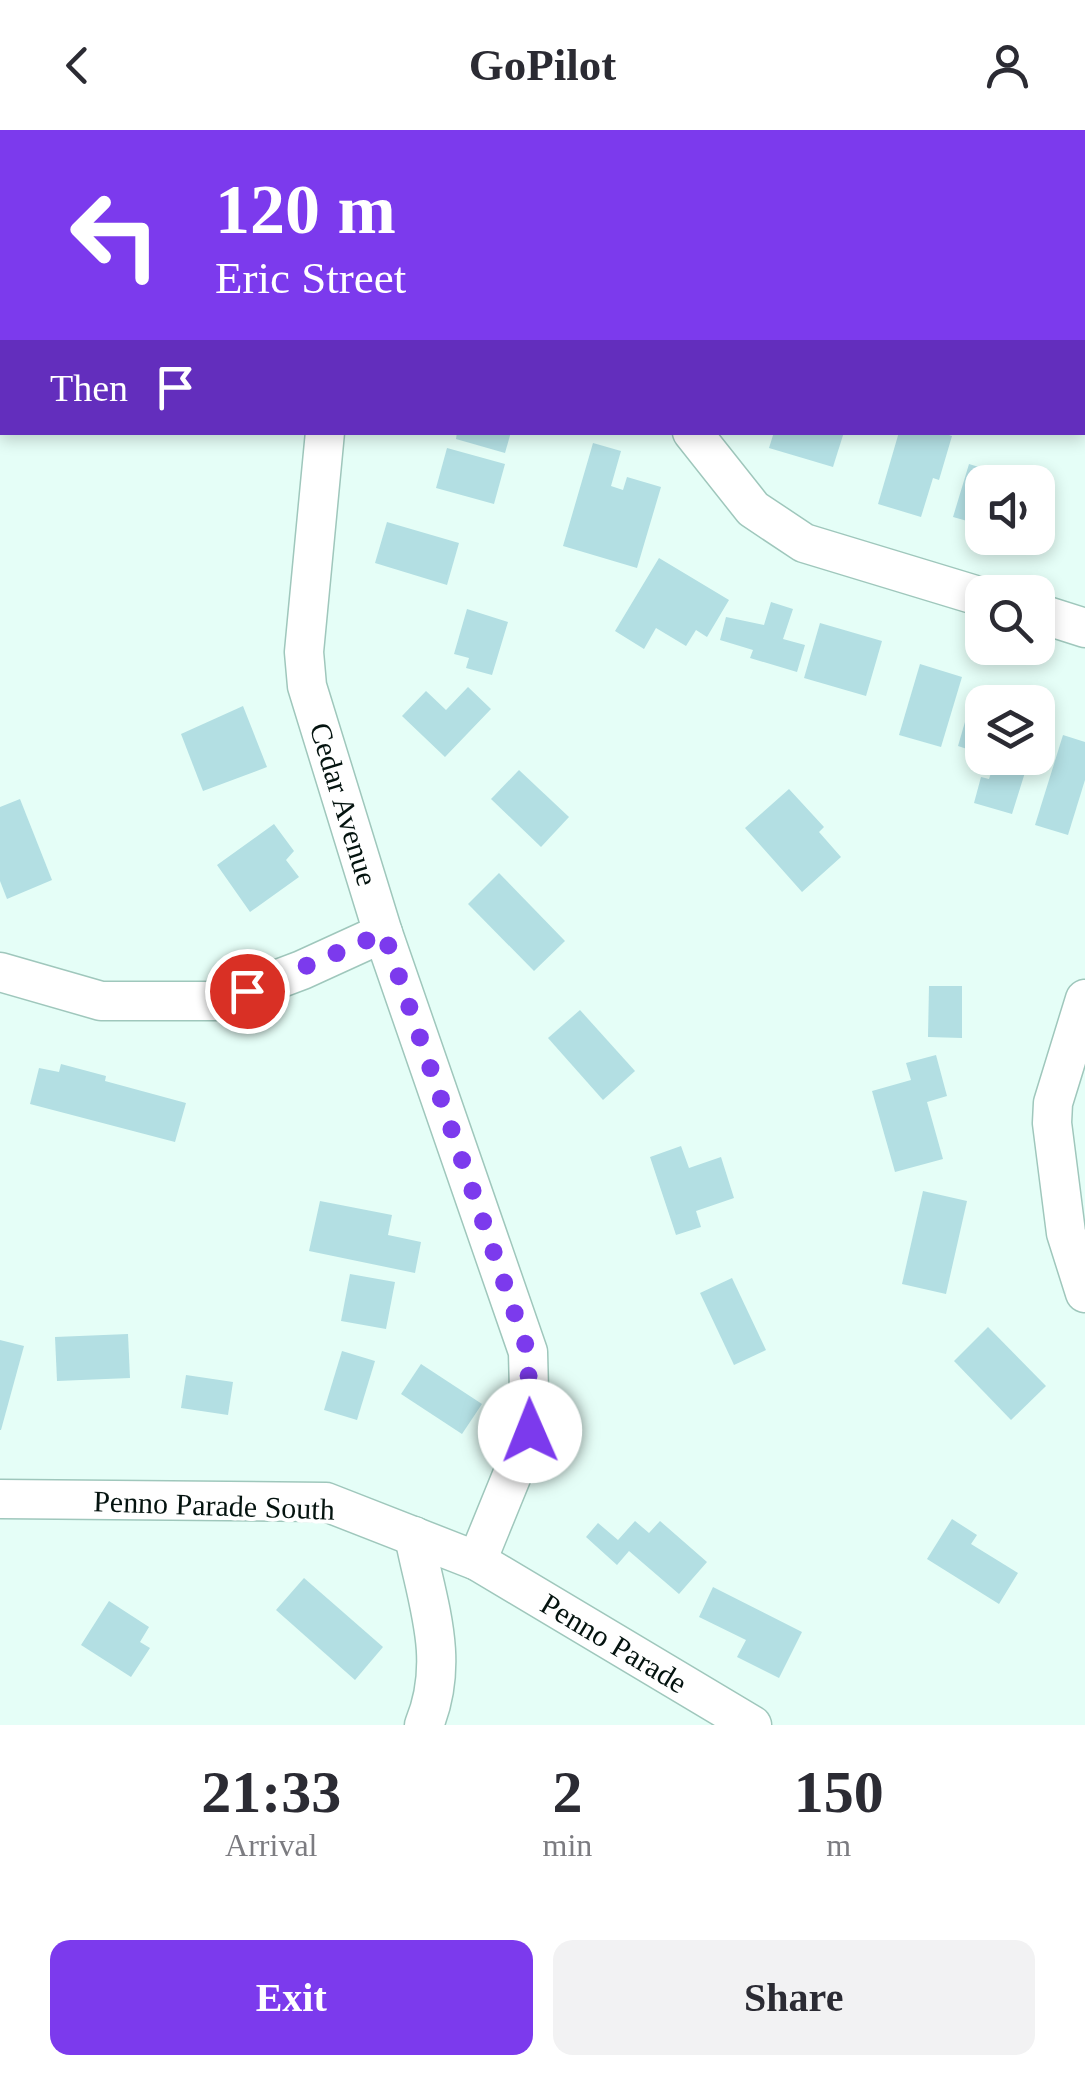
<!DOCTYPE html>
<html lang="en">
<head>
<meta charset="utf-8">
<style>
	:root { --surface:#fff; --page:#f2f2f3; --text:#2b2b33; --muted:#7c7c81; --accent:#7c3aed }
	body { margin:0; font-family:Georgia,serif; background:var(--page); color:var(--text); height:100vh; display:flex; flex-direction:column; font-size:38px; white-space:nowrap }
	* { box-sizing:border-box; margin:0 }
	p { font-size:32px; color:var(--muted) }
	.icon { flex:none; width:55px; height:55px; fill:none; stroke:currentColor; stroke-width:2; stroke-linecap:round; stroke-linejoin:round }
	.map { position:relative; height:1595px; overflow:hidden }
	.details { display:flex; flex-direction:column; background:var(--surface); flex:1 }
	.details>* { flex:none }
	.top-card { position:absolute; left:0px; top:0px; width:1085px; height:305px; box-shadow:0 5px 15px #0003; background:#7c3aed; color:#fff; overflow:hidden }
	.buttons { position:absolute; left:965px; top:335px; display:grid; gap:20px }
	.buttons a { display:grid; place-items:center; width:90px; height:90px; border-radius:20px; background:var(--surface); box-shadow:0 5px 15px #0003; font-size:50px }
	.pin { position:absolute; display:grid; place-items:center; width:85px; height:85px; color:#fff; margin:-42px; border:5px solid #fff; border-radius:50%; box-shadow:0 2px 10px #0007 }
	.me { position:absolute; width:110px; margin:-55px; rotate:359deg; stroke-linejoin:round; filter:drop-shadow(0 0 8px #0008) }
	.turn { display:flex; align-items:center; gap:35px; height:210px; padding:0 50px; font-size:45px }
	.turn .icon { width:130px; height:130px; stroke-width:2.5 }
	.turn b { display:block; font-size:70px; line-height:85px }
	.then { display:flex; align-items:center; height:95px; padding:0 50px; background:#0003; gap:20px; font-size:38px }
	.eta { display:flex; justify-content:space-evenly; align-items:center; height:170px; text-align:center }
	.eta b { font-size:60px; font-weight:700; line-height:70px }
	.button { display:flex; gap:20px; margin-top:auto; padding:20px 50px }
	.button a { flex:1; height:115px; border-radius:20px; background:var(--accent); color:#fff; font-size:40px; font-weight:700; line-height:115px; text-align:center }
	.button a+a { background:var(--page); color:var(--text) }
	header { display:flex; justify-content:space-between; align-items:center; height:130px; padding:0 50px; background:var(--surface); font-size:45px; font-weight:700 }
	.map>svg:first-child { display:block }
	.building { fill:#b3dfe3 }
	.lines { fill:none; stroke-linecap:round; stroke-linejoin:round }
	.minor-casing { stroke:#9fc7bc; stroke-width:41 }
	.minor { stroke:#fff; stroke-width:38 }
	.route { stroke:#7c3aed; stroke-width:18; stroke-dasharray:0 32.4 }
	.labels { text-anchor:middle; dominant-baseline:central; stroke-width:8; stroke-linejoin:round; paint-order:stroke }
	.street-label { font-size:30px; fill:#04130f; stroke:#fff }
</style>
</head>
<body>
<header><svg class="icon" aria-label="back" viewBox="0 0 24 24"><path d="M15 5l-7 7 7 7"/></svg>GoPilot<svg class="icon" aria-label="person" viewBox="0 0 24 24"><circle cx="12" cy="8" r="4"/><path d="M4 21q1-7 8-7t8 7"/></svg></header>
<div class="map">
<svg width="1085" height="1595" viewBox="0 0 1085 1595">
	<rect width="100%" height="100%" fill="#e5fef7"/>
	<g class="building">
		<polygon points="457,302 511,302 505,323 456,309"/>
		<polygon points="774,302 844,302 833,337 769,318"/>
		<polygon points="899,302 940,302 952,306 939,350 933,348 921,387 878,374"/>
		<polygon points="593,313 621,321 611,356 623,360 627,347 661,357 637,438 563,416"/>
		<polygon points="447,318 505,334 494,374 436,358"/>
		<polygon points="969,334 1028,352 982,352 982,388 978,394 953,387"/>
		<polygon points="387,392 459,413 447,455 375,433"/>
		<polygon points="659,428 729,470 707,507 696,500 686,516 656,498 644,519 615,501"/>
		<polygon points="771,472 793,479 783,509 805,515 797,542 750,528 753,520 720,510 726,487 764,495"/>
		<polygon points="467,479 508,492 492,545 466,538 469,528 454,524"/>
		<polygon points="820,493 882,511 866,566 804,548"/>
		<polygon points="920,534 962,547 941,617 899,605"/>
		<polygon points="468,557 491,579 445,627 402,586 426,561 446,580"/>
		<polygon points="243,576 267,637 203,661 181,604"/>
		<polygon points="969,578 982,582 982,624 958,616"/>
		<polygon points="1038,599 1045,601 1038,622"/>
		<polygon points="1063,605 1085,612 1085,650 1068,705 1035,695"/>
		<polygon points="996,628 1037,628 1034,638 1027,636 1012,684 974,673 981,647 989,649"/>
		<polygon points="519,640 569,687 541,717 491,669"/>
		<polygon points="789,659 824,697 819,702 841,727 802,762 745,698"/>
		<polygon points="20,669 52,750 7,769 0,751 0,677"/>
		<polygon points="274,694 294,721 286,730 299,747 250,782 217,735"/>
		<polygon points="499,743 565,811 534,841 468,774"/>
		<polygon points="929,856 962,856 962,908 928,907"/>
		<polygon points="580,880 635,941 603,970 548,908"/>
		<polygon points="936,925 947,966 927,972 943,1029 895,1042 872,961 911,950 906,933"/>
		<polygon points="61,934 106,946 105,951 186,973 175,1012 30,974 39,938 59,942"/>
		<polygon points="681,1016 689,1038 721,1027 734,1068 696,1081 701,1097 676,1105 650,1027"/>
		<polygon points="923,1061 967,1071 946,1164 902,1154"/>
		<polygon points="320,1071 392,1085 388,1105 421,1112 415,1143 309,1121"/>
		<polygon points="350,1144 395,1152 386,1199 341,1191"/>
		<polygon points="732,1148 766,1220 734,1235 700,1163"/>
		<polygon points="988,1197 1046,1256 1011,1290 954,1231"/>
		<polygon points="128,1204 130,1248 57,1251 55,1207"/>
		<polygon points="0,1210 24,1216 1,1300 0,1300"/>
		<polygon points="342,1221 375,1231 357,1290 324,1280"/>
		<polygon points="421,1234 482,1274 462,1304 401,1264"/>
		<polygon points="186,1245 233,1252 228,1285 181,1278"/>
		<polygon points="952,1389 977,1405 971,1414 1018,1443 999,1474 927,1429"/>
		<polygon points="635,1391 649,1403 660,1391 707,1432 679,1464 629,1421 617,1435 586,1407 598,1393 618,1410"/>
		<polygon points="304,1448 383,1517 355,1550 276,1480"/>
		<polygon points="713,1457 802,1502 779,1548 737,1527 746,1510 699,1487"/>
		<polygon points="109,1471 149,1497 140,1512 150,1518 131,1547 81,1515"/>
	</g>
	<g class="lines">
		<g class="minor-casing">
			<g id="minor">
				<polyline points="1068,0 1076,2"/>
				<polyline points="626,2 628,0"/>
				<polyline points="325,302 304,522 307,556 383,803 528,1222 530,1301 477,1431"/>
				<polyline points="692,302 753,379 804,413 982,467"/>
				<polyline points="1038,483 1085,498"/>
				<polyline points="0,842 101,871 220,871 302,840 383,803"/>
				<polyline points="1085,869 1053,973 1052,993 1066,1103 1085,1163"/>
				<polyline points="0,1369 326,1372 477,1431 752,1595"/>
				<path d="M414,1406C427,1472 451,1530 424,1595"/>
			</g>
		</g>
		<use href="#minor" class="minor"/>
	</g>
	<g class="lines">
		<polyline class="route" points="247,861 384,803 528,1222 530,1301"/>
	</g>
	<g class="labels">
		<g class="street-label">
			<text transform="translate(344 674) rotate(73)">Cedar Avenue</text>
			<text transform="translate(214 1375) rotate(2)">Penno Parade South</text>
			<text transform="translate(614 1513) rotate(31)">Penno Parade</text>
		</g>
	</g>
</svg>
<div class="buttons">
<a><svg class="icon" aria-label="sound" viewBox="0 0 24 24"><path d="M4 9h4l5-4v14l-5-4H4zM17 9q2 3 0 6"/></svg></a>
<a><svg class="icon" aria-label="search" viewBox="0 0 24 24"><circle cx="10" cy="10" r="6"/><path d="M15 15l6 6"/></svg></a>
<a><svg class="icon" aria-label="layers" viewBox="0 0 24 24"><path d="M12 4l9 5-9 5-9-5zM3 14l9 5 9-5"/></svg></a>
</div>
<div class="pin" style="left:247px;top:861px;background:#d93025"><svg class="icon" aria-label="arrive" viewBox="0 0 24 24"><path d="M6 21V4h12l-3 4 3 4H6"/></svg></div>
<svg class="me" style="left:530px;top:1301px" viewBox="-20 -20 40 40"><circle r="19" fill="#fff"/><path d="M0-13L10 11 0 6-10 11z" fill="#7c3aed"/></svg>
<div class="top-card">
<div class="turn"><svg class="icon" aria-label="left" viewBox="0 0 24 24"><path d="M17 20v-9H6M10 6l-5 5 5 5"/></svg><div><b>120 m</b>Eric Street</div></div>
<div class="then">Then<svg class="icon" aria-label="arrive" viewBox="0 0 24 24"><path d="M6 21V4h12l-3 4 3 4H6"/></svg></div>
</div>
</div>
<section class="details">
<div class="eta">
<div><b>21:33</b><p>Arrival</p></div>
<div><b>2</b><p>min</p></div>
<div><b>150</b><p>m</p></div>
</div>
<div class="button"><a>Exit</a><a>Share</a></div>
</section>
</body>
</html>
